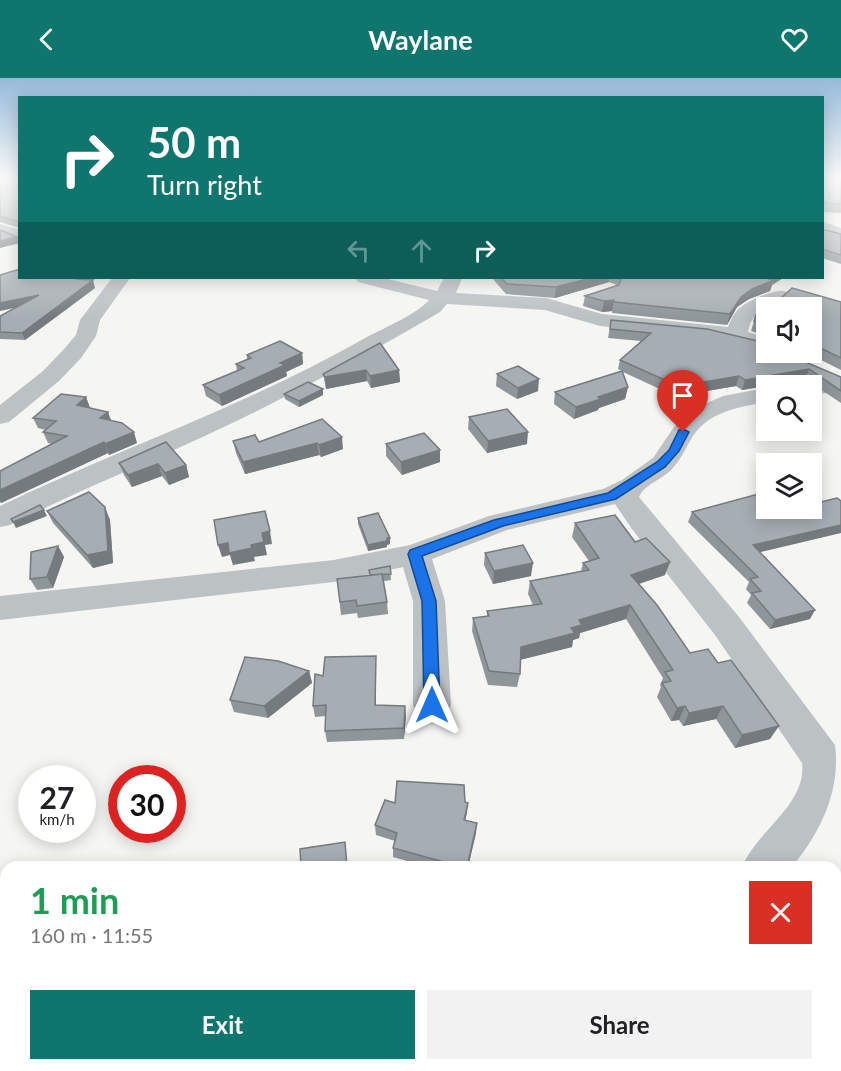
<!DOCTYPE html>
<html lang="en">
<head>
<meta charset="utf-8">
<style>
	:root { --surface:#fff; --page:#f2f2f2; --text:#202124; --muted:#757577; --accent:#0f766e }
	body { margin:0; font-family:Lato,sans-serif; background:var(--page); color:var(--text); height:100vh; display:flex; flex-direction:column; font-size:22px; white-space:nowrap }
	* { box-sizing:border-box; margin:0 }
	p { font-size:20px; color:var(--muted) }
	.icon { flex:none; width:33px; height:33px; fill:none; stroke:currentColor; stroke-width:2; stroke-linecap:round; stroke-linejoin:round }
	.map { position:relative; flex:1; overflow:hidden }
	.sheet { position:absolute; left:0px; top:783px; width:842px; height:210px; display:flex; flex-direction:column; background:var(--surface); border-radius:18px 18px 0 0; box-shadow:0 3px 15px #0003 }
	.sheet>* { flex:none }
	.top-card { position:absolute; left:18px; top:18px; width:806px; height:183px; border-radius:0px; box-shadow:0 3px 15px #0003; background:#0f766e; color:#fff; overflow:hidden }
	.fabs { position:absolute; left:756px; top:219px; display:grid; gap:12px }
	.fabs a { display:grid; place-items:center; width:66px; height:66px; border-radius:0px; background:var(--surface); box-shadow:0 3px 15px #0003; font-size:30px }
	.speed { position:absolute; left:18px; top:687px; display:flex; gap:12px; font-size:30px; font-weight:700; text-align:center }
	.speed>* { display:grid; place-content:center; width:78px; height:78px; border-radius:50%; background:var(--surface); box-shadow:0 3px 15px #0003; line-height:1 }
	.speed small { font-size:15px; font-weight:400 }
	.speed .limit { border:9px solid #d22; background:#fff; color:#111 }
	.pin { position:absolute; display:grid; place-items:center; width:51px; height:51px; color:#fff; margin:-62px -26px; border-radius:50% 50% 50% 0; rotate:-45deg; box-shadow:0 0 6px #0007 }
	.pin .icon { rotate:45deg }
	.me { position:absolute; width:66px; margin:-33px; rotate:0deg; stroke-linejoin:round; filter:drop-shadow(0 0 4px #0008) }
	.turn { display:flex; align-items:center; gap:21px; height:126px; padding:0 30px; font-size:27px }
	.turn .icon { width:78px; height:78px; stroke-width:2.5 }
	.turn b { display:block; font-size:42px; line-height:51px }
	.lanes { display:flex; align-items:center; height:57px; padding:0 30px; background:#0003; justify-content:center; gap:30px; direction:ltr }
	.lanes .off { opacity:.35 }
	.round { display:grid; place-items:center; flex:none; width:63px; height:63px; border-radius:0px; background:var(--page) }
	.head { display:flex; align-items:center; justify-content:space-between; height:102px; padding:0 30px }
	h1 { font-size:36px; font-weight:700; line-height:45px; color:#1e9e55 }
	.action { display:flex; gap:12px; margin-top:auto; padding:12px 30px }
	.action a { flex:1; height:69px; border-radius:0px; background:var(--accent); color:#fff; font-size:24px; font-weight:700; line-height:69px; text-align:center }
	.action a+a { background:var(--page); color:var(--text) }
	header { display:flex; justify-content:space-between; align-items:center; height:78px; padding:0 30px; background:var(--accent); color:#fff; font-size:27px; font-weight:700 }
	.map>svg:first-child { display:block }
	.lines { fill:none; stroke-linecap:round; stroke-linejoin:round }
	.minor { fill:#bcc1c4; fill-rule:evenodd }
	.wall { fill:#8f969a }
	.shaded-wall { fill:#747a7d }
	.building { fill:#a6aeb3; stroke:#747a7d; stroke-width:1.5 }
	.route { fill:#1a73e8; stroke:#114b97; stroke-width:1.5 }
</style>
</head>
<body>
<header><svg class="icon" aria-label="back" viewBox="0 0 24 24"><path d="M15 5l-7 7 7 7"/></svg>Waylane<svg class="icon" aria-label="heart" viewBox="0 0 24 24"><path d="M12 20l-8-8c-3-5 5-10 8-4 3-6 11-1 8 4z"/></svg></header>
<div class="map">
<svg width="841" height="993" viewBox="0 0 841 993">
	<rect width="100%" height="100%" fill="#f5f5f2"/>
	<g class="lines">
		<g class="minor">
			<polygon points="822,143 841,150 841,161 822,154"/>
			<polygon points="0,146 20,152 20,163 0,156"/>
			<polygon points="112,200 130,200 100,242 96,258 81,280 59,303 9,344 0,346 0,327 43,293 65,270 76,257 80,242"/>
			<path d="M355,200H384L437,213L444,200H462L456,215L546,220L602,236L728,249C731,242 734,234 741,229C749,222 775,211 785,213L787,217C774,236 753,225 748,254L766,260V273L733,263L705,258L600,248L545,232L447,226L440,234C370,275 299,313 226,348C155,382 81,411 10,447L0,449V428C121,370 250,326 367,259C384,250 417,236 429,222L358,204Z"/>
			<polygon points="841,299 841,313 812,317 812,308 802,308 812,303"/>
			<path d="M766,310V324C740,329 709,333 693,358C686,369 681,382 671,392C661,402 645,406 639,419L739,539L835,667C841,713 820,755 792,789H742C757,752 807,727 802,685L715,557L632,451L615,426L507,452L432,481L445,523L451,627L445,638L432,643L419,638L413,627V523L403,489L334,504L0,542V518L334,482L410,467L489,438L603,411L622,402L653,380L674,349L691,332L723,318Z"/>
			<polygon points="0,855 6,857 6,905 0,903"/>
			<polygon points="79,987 135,987 138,993 82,993"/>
			<polygon points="378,987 447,987 444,993 375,993"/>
			<polygon points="757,987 811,987 814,993 760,993"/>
		</g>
	</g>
	<g class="wall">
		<polygon points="0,101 20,101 20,150 0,144"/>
		<polygon points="822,101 841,101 841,135 823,134 822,133"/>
		<polygon points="822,154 841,156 841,186 822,180"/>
		<polygon points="492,200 783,200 772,207 770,213 749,221 737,229 727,247 612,235 612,233 602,234 583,228 585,218 617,207 609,204 555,220 506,216"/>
		<polygon points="88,202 95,210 25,262 0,261 0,238 16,229"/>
		<polygon points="792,210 841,224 841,292 805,274 812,274 812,230 766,230 766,258 751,253 756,237 764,228 781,220"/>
		<polygon points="611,242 766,274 841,299 841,325 805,301 742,312 736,308 695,315 684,308 676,312 670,309 664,313 623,294 628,309 625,321 599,330 598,332 574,341 554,326 555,314 622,293 618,291 620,282 641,263 608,260"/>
		<polygon points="380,265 399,292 400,304 371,310 367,303 326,311 323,296"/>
		<polygon points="302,275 303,286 286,294 287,298 222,328 206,318 203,307 237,293 236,286 247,281 247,277"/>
		<polygon points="497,296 538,313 517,321 496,308"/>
		<polygon points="323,311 323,317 299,329 285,321 284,316"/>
		<polygon points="86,319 90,330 108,334 111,342 137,365 109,377 108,375 1,425 0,423 0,393 53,366 48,365 43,354 46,352 38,350 33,340"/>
		<polygon points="469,339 527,366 487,375 468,351"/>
		<polygon points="322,341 343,371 321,379 319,377 245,396 236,375 233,363 259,364"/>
		<polygon points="386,366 440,384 402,397 386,378"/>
		<polygon points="119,385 186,387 189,399 169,407 162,398 132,409 124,397"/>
		<polygon points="47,433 110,442 113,485 93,490 53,445"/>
		<polygon points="692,434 759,474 810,541 770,551 747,525 751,517 746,511 749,504 688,444"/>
		<polygon points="358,440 390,460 390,466 387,467 387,469 368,473 358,446"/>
		<polygon points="575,445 635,464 665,497 639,506 690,575 770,661 735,670 716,641 683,648 679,642 671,643 657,619 661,609 660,607 663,600 626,541 580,555 579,560 573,562 572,569 520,582 520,596 517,609 488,607 472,553 473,540 487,538 487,533 533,527 528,516 530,503 581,493 583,485 589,483 572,459"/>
		<polygon points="58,468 64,479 53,510 37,512 30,501"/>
		<polygon points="485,475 531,498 493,506 484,487"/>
		<polygon points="390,488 391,502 384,503 387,524 388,536 358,540 357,535 341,537 337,501 370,497"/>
		<polygon points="376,589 376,627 405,628 404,661 327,664 325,653 326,638 315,639 313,628 323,598"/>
		<polygon points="309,593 312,605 268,640 234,634 230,622"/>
		<polygon points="465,724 467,735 465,742 476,755 468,789 428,789 393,779 393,770 395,763 376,757 375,747 395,725"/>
		<polygon points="260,987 338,987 338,988 274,993 264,993"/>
		<polygon points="560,987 621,987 624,993 562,993"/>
		<polygon points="630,987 769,987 773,993 630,993 628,989"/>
	</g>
	<g class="shaded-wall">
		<polygon points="20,158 20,165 0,170 0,163"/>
		<polygon points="79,200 92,200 78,209 76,201"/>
		<polygon points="591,200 609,200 609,204 555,220 556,209"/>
		<polygon points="771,200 783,200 772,207 770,213 749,221 737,229 727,247 730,236 741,219"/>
		<polygon points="93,202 95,210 25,262 22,255"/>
		<polygon points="39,217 42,224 0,233 0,225"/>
		<polygon points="614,222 612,233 602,234 604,223"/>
		<polygon points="302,275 303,286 286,294 287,298 222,328 219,317 280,285"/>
		<polygon points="809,291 805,301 742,312 745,302"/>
		<polygon points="366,292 367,303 326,311 325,299"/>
		<polygon points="399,292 400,304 371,310 370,298"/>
		<polygon points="687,298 684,308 676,312 679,302"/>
		<polygon points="739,298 736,308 695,315 698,305"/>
		<polygon points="673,300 670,309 664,313 667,303"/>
		<polygon points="539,301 538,313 517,321 518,310"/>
		<polygon points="628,309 625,321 599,330 598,332 574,341 576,329 598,319"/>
		<polygon points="323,311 323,317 299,329 299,323"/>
		<polygon points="86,319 90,330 77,327"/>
		<polygon points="108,334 111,344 100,340"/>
		<polygon points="134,354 137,365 109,377 105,366"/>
		<polygon points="528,354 527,366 487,375 488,363"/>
		<polygon points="342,359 343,371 321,379 319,367"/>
		<polygon points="104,364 108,375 1,425 0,423 0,412"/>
		<polygon points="317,365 319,377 245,396 243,384"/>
		<polygon points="440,372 440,384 402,397 401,384"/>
		<polygon points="158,386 162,398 132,409 128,397"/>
		<polygon points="186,387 189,399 169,407 165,395"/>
		<polygon points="105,429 110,442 113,485 93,490 87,477"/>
		<polygon points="44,432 47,438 16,450 13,444"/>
		<polygon points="841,447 841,455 748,477 753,467"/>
		<polygon points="270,453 272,466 265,467 267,477 254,479 255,483 233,487 230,477 222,479 218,467 228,465 251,467 262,455"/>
		<polygon points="390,460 390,466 387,467 387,469 368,473 368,467"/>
		<polygon points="58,468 64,479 53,510 47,499"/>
		<polygon points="670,484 665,497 626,510 631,497"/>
		<polygon points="533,485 531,498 493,506 494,493"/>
		<polygon points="630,527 626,541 580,555 579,560 573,562 572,569 519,582 521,569 579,542"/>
		<polygon points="815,532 810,541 770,551 775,542"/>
		<polygon points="376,578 376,638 375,627"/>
		<polygon points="309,593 312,605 268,640 264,628"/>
		<polygon points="405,628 406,639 404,661 404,650"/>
		<polygon points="685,628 679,642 671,643 677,630"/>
		<polygon points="723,628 716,641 683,648 689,635"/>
		<polygon points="779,648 770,661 735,670 742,657"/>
		<polygon points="468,725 467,735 463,752 464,742"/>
		<polygon points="477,745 476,755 468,789 467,789"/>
	</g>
	<g class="building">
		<polygon points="0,101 20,101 20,149 19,144 0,138"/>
		<polygon points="822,101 841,101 841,126 826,125 822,121"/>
		<polygon points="0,152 17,159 20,157 20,158 0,163"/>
		<polygon points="825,152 841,156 841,177 822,171 822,154"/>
		<polygon points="20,191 20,200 79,200 76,201 93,202 22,255 0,254 0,238 39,217 0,225 0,197"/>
		<polygon points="501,200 591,200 556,209 507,206"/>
		<polygon points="620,200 771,200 769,201 774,202 752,211 741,219 730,236 614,224 614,222 604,223 585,218 619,207 621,201"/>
		<polygon points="792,210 841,224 841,280 812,266 812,230 766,230 766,248 754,243 756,237 764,228 781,220"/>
		<polygon points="611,242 707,251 766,265 766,274 782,274 841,299 841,313 809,291 745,302 739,298 698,305 687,298 679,302 673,300 667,303 620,282 651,255 610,251"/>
		<polygon points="280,263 302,275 280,285 285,287 219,317 203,307 244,290 236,286 251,280 247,277"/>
		<polygon points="380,265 399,292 370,298 366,292 325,299 323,296"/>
		<polygon points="518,288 539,301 518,310 497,296"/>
		<polygon points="622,293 628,309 598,319 601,321 576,329 555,314"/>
		<polygon points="308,304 323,311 299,323 284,316"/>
		<polygon points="61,316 86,319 77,327 108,334 100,340 122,345 134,354 105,366 104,364 0,412 0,393 67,358 43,354 56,343 33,340"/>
		<polygon points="507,331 528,354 488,363 469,339"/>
		<polygon points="322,341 342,359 319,367 317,365 243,384 233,363 255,357 259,364"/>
		<polygon points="424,355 440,372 401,384 386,366"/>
		<polygon points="166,364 186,387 165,395 158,386 128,397 119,385"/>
		<polygon points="89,414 105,429 108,473 87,477 47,433"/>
		<polygon points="766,414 766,430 812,430 812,426 837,420 841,423 841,447 753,467 815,532 775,542 752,515 761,513 750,501 758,499 692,434"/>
		<polygon points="40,427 44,432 13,444 11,441"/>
		<polygon points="265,433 270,453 262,455 264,464 251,467 252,470 229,475 228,465 218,467 214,442"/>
		<polygon points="378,435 390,460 387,460 387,463 368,467 358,440"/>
		<polygon points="615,437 635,464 646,460 670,484 631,497 657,527 690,575 708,571 718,585 731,582 779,648 742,657 723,628 689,635 685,628 677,630 662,605 671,603 665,594 673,592 630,527 579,542 582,547 571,550 575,555 521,569 520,596 489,593 473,540 489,538 487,533 542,526 530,503 589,492 583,485 599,480 575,445"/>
		<polygon points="523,467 533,485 494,493 485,475"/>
		<polygon points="58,468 47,499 30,501 31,474"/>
		<polygon points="390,488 391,496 370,497 369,492"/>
		<polygon points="382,496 387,524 357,528 356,522 340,524 337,501"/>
		<polygon points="376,578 375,627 405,628 404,650 325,653 326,627 313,628 315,596 323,598 325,579"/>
		<polygon points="245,579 278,583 309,593 264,628 230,622"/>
		<polygon points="397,703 464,707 465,724 468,725 464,742 477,745 467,789 462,789 393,770 397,755 375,747 385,722 395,725"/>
		<polygon points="345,764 347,789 301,789 300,771"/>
		<polygon points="566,987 621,987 624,993 569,993"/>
		<polygon points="641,987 769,987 773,993 674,993 673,991 669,993 643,993"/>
	</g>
	<linearGradient id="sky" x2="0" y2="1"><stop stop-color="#95badb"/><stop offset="0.42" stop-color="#fafaf9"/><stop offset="1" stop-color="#fafaf9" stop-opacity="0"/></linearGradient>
	<rect width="841" height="240" fill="url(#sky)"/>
	<polygon class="route" points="683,351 689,354 679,373 665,389 616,421 503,448 422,478 436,523 440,627 437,632 432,634 426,632 424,627 422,523 408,476 410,472 494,442 608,415 657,384 669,372 679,352"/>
</svg>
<div class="fabs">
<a><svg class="icon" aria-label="sound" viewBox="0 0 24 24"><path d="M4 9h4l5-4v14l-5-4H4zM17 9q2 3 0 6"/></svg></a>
<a><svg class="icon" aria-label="search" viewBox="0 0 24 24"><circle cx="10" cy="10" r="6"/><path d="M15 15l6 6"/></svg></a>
<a><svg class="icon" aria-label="layers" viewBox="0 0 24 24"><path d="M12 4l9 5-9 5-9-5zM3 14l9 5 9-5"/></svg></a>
</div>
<div class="speed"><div>27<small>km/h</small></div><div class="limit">30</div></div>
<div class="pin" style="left:683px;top:354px;background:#d93025"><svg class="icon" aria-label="arrive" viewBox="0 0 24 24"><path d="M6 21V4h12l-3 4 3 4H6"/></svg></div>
<svg class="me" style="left:432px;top:627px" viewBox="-20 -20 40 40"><path d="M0-17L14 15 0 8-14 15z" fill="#1a73e8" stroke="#fff" stroke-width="4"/></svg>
<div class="top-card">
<div class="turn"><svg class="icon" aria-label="right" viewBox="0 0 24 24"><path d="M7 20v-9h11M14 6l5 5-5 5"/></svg><div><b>50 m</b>Turn right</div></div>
<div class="lanes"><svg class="icon off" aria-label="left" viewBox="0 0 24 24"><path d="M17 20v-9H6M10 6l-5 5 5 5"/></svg><svg class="icon off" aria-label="ahead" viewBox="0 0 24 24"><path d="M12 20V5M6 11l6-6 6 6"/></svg><svg class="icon" aria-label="right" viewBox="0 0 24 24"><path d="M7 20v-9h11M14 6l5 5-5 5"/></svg></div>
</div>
<section class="sheet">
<div class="head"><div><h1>1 min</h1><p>160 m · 11:55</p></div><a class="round" style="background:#d93025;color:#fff"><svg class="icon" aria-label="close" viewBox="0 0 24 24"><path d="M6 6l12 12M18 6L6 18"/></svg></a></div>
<div class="action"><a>Exit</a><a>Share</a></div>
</section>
</div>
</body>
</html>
